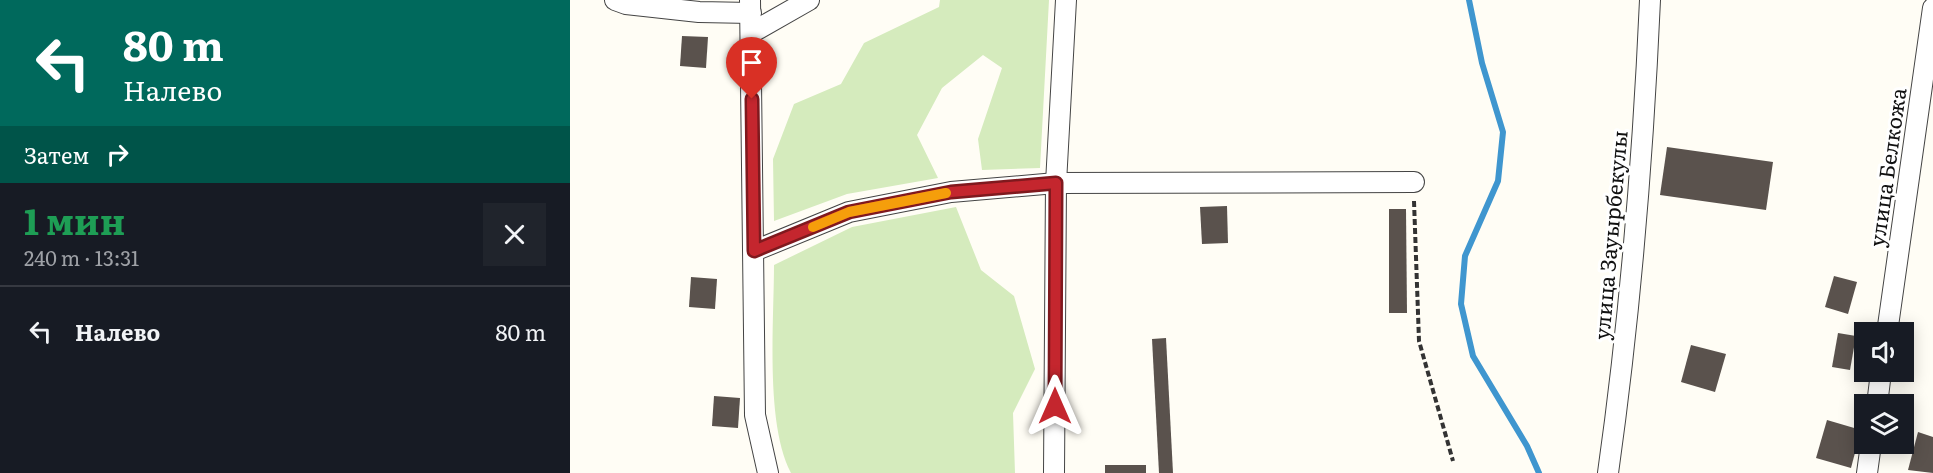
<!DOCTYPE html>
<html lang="ru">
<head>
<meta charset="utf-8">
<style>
	:root { --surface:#171b24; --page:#20242c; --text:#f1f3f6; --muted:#9ea1a6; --line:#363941 }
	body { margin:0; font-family:Literata,serif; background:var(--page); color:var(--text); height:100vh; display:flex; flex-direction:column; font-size:22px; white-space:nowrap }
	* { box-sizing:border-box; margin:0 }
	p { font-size:20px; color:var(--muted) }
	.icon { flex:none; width:33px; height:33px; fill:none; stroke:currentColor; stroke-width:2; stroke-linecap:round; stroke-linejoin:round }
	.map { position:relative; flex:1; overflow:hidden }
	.details { display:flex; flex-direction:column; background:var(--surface); width:570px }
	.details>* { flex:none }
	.banner { background:#00695c; color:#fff; overflow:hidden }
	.fabs { position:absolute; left:1284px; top:322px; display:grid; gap:12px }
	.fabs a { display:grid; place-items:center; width:60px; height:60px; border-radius:0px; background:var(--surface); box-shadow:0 3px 15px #0003; font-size:30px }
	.pin { position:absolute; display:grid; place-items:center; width:51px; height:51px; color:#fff; margin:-62px -26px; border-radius:50% 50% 50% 0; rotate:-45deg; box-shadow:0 0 6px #0007 }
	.pin .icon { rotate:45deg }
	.me { position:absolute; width:66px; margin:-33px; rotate:0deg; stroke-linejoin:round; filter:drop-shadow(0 0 4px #0008) }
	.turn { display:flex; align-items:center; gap:21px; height:126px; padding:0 24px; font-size:27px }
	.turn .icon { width:78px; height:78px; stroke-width:2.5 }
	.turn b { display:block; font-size:42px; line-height:51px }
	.then { display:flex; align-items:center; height:57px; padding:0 24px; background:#0003; gap:12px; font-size:22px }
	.round { display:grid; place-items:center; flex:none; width:63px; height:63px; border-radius:0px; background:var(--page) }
	.headline { display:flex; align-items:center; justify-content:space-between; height:102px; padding:0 24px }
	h1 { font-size:36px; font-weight:700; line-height:45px; color:#1e9e55 }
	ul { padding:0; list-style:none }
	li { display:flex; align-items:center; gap:18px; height:90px; padding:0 24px; border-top:2px solid var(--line) }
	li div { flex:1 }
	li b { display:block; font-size:22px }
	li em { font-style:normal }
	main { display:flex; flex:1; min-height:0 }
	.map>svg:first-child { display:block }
	.green { fill:#d5ebbd }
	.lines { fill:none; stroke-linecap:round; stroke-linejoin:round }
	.stream { stroke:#3f96cf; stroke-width:6 }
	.building { fill:#5a524d }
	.minor-casing { stroke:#444; stroke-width:22 }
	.path { stroke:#333; stroke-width:4; stroke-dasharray:6 3; stroke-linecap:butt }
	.minor { stroke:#fff; stroke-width:20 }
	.route-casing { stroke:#7f191e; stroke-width:15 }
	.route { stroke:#c4262e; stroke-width:10 }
	.slow { stroke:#f59e0b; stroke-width:10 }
	.labels { text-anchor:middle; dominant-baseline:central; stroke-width:6; stroke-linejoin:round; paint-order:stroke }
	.street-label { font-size:21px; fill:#111; stroke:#fff }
</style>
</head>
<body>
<main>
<section class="details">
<div class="banner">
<div class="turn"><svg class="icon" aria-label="left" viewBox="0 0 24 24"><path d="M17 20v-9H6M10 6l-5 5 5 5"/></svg><div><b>80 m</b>Налево</div></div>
<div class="then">Затем<svg class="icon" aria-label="right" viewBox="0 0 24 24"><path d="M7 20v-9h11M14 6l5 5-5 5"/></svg></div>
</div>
<div class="headline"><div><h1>1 мин</h1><p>240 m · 13:31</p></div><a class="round"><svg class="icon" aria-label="close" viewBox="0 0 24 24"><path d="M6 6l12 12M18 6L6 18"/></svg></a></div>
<ul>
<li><svg class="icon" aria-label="left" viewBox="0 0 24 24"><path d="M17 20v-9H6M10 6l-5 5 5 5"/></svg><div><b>Налево</b></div><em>80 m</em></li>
</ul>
</section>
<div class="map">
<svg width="1363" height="473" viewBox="0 0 1363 473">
	<rect width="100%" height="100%" fill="#fffdf5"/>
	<g class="green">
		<polygon points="370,0 479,0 470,168 412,170 408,139 432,68 413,55 372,88 347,135 368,178 277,194 204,221 203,159 224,104 271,84 294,43 369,7"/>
		<path d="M386,207L411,270L444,296L465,369L443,413L445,473H221C195,424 204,322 204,265L282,227Z"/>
	</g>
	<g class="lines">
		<polyline class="stream" points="899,0 912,63 933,132 928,181 895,256 891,304 903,356 957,446 969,473"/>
	</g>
	<g class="building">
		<polygon points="112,36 138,37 136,68 110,66"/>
		<polygon points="1097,147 1203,162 1196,210 1090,195"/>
		<polygon points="657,206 658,243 632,244 630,207"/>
		<polygon points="819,209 836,209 837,313 819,313"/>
		<polygon points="1264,276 1287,282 1278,314 1255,307"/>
		<polygon points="121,277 147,279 145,309 119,307"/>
		<polygon points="1268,333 1286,336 1280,370 1262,367"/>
		<polygon points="596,338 603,473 589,473 582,339"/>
		<polygon points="1121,345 1156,354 1145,392 1111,382"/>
		<polygon points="144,396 170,398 168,428 142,426"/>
		<polygon points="1257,420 1291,430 1281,468 1246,458"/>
		<polygon points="1348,432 1363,437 1363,473 1338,470"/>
		<rect x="535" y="465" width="41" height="8"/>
	</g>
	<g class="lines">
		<g class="minor-casing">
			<g id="minor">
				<polyline points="45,0 56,4 129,12 181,13"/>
				<polyline points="180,0 185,415 198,473"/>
				<polyline points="181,33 239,0"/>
				<polyline points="184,251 279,212 381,192 486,183 844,182"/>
				<polyline points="1317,333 1363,8"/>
				<polyline points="1307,405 1311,372"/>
				<polyline points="484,473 486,183 496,0"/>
				<path d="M1038,473C1060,317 1073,158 1080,0"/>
				<polyline points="1297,473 1301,444"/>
			</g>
		</g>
		<polyline class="path" points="844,201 849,341 883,461"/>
		<use href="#minor" class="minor"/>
	</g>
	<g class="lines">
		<g class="route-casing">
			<polyline id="route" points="182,99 184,251 279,212 381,192 486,183 485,406"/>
		</g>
		<use href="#route" class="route"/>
		<polyline class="slow" points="243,227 279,212 376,193"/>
	</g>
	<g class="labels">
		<g class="street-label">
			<text transform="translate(1316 167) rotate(-82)">улица Белкожа</text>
			<text transform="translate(1039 235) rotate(-85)">улица Зауырбекулы</text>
		</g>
	</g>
</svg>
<div class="fabs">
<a><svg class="icon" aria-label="sound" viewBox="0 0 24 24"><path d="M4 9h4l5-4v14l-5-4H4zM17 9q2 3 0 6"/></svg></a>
<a><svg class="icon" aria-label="layers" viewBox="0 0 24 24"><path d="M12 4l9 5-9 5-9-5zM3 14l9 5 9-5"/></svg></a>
</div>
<div class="pin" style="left:182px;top:99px;background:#d93025"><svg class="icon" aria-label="arrive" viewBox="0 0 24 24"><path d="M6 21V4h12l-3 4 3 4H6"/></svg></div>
<svg class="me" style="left:485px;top:406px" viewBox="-20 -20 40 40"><path d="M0-17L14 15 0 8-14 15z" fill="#c4262e" stroke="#fff" stroke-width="4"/></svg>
</div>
</main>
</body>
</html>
